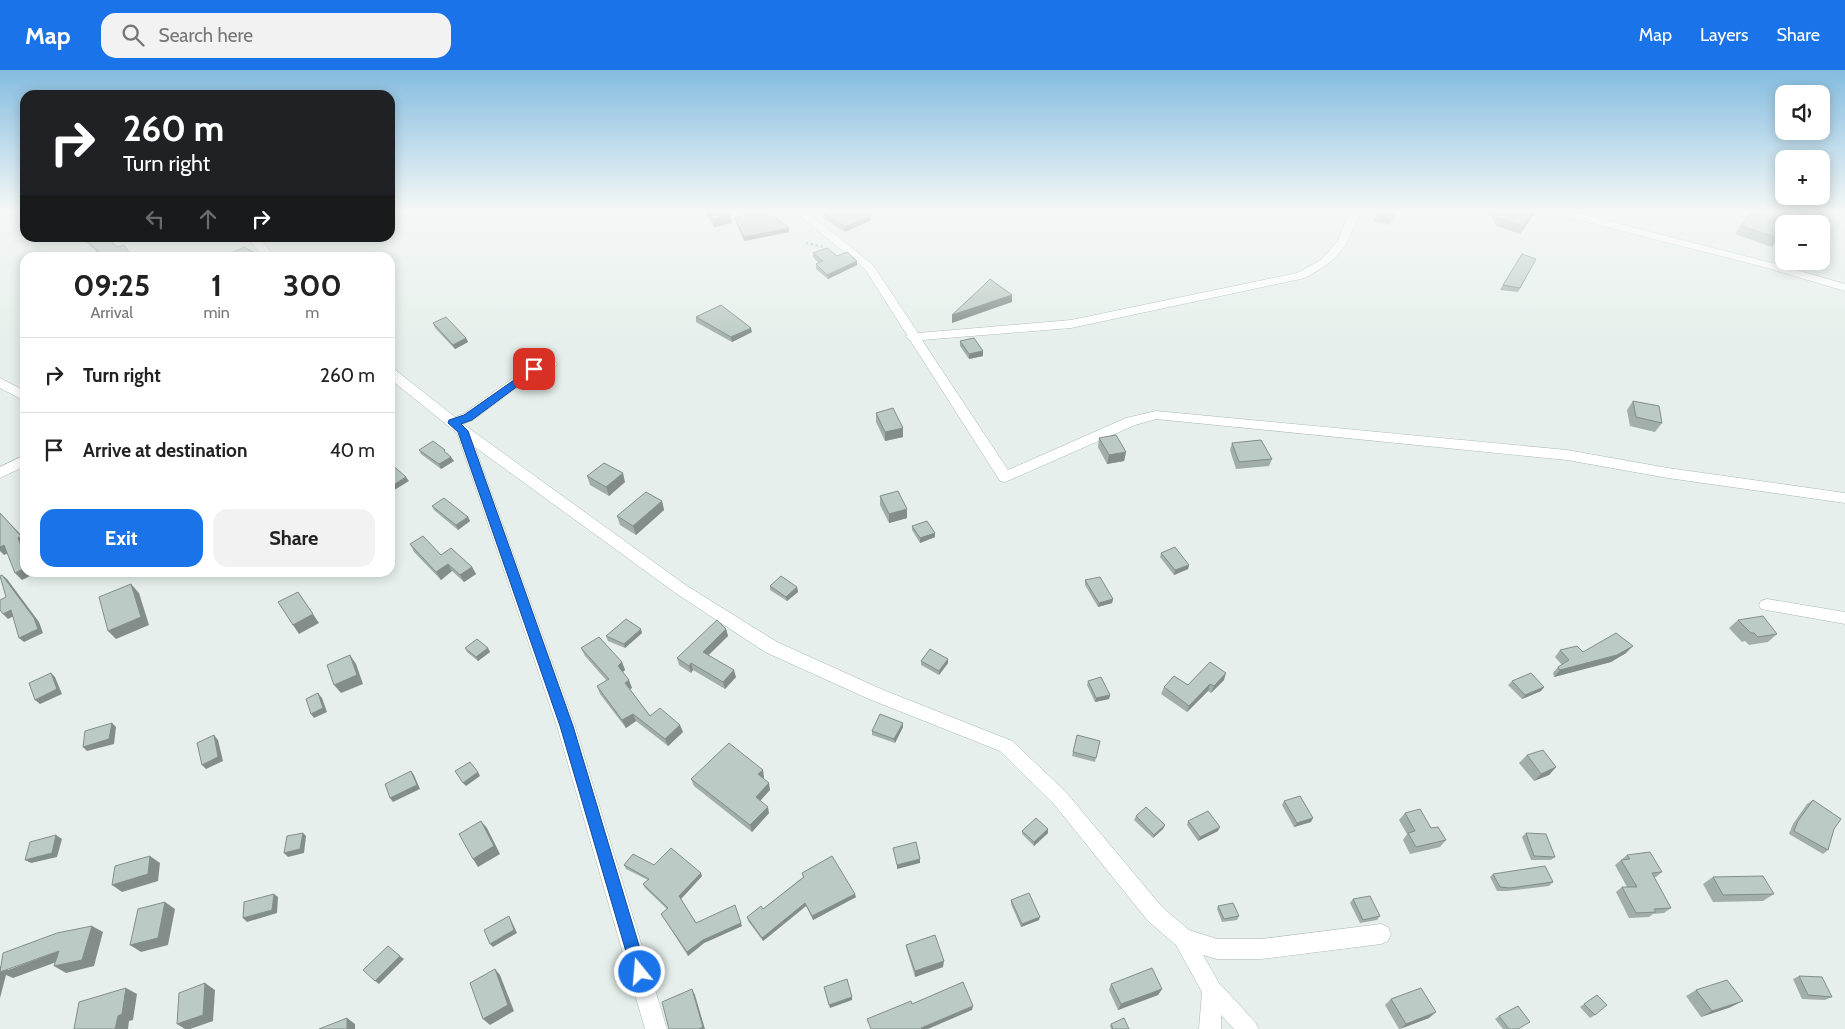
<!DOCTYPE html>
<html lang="en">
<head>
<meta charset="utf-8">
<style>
	:root { --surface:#fff; --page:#f2f2f2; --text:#222; --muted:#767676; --line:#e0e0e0; --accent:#1a73e8 }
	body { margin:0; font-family:Cabin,sans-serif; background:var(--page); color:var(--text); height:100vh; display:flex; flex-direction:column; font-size:19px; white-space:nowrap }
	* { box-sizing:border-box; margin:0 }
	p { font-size:16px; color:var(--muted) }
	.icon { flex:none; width:28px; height:28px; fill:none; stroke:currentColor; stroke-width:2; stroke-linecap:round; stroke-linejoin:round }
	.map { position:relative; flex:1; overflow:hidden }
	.details { position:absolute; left:20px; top:182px; width:375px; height:325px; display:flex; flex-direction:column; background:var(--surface); border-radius:15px; box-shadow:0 2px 12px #0003 }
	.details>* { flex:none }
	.top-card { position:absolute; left:20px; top:20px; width:375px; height:152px; border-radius:15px; box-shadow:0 2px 12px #0003; background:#202124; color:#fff; overflow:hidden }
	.buttons { position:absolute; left:1775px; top:15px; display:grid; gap:10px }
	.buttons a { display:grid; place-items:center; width:55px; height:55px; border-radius:10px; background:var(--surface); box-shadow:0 2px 12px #0003; font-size:25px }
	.pin { position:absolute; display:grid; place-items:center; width:42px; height:42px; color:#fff; margin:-21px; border-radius:10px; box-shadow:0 2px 8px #0006 }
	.me { position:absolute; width:55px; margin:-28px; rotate:343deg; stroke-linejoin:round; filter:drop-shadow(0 0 4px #0008) }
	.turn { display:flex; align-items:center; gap:18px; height:105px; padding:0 20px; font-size:22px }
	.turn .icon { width:65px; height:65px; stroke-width:2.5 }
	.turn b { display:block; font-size:35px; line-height:42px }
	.lanes { display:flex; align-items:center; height:48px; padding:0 20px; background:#0003; justify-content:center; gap:25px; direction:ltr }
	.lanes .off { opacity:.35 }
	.eta { display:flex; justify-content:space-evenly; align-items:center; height:85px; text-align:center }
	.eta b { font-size:30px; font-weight:700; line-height:35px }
	.button { display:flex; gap:10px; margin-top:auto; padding:10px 20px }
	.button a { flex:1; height:58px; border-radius:15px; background:var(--accent); color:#fff; font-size:20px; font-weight:700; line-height:58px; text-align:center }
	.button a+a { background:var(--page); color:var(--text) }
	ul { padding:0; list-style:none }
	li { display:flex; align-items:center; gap:15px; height:75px; padding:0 20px; border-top:1px solid var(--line) }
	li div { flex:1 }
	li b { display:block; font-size:19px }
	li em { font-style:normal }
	header { display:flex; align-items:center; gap:30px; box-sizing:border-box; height:70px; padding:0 25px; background:var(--accent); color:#fff }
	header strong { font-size:24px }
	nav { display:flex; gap:28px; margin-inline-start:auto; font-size:18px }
	.search { width:350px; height:45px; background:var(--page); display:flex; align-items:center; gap:12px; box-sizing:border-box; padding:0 18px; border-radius:15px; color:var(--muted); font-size:19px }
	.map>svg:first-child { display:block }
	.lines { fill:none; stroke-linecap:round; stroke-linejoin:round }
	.minor-casing { stroke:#a8b8b2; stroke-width:1 }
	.path { stroke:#86b3a5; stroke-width:2.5; stroke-dasharray:2 3; stroke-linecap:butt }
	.minor { fill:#fff; fill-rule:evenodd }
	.wall { fill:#a1aea9 }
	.shaded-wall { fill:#838d89 }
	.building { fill:#bbcac4; stroke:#838d89 }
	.route { fill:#1a73e8; stroke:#114b97 }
</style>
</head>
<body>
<header>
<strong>Map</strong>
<div class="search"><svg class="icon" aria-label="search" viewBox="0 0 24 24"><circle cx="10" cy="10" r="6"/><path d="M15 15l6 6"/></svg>Search here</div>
<nav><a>Map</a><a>Layers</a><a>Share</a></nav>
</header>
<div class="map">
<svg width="1845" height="959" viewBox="0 0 1845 959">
	<rect width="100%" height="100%" fill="#e6efeb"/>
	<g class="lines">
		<g class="minor-casing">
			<g id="minor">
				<path d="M794,141H806L873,195L918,263L1071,250L1297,203L1321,190L1338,171L1350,141H1360C1346,179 1341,188 1305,208L1071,258L922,270L1008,400L1126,348L1156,341L1567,380L1668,398L1845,423V433L1668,408L1567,390L1156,349L1135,355L1005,412L1000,411L910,270L906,267L907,265L865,199Z"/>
				<polygon points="1551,141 1569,141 1772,193 1845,214 1845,221 1764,197 1552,143"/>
				<polygon points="248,168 259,168 276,188 264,188"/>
				<polygon points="551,290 555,291 557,294 555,297 538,302 473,350 463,354 687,516 777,572 881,619 1012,671 1065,721 1162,837 1189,860 1217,869 1261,869 1381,854 1388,857 1391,864 1388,871 1381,874 1261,889 1217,889 1203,885 1219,913 1255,952 1259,959 1234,959 1221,945 1221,959 1199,959 1202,922 1176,875 1148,851 1053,733 1000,681 869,629 765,582 677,524 475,377 575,656 667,959 645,959 557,656 457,363 390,309 390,298 394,299 455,347 463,344 530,296"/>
				<polygon points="0,308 25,321 25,331 0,318"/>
				<polygon points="25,385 25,396 0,408 0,397"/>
				<polygon points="1767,529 1845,542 1845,554 1761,539 1759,535 1761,531"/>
			</g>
		</g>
		<polyline class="path" points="806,173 824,177"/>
		<use href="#minor" class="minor"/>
	</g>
	<g class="wall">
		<polygon points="705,141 728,141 732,153 714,157"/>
		<polygon points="822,141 863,141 871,146 871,150 845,162 823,148 823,143 824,143"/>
		<polygon points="1378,141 1396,141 1390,155 1374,151"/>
		<polygon points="1481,141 1536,141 1520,164 1496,156 1492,146"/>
		<polygon points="1751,141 1778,168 1772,177 1735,164"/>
		<polygon points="1800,141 1809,141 1823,145 1821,158 1829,160 1828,183 1822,191 1821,154 1796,154 1796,147"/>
		<polygon points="735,148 789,162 744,171 736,152"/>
		<polygon points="82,168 107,168 117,177 133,188 103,188"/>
		<polygon points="813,183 857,191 857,195 828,209 816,199 816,194 819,193 813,187"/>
		<polygon points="1536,189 1518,222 1500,220 1503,215"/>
		<polygon points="696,247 752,262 732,272 696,252"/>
		<polygon points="433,253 466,268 468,272 455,279 435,258"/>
		<polygon points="960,271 983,281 983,286 969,289 960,276"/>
		<polygon points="1633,331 1662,353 1655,362 1630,356 1627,340"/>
		<polygon points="876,343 903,367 885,371 876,352"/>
		<polygon points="1099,368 1126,382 1124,391 1107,394 1098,377"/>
		<polygon points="1232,373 1272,389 1269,396 1236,399 1230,380"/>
		<polygon points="419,380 447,383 454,391 441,399 421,384"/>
		<polygon points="587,406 625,412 609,426 590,415"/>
		<polygon points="880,426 907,448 889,453 880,435"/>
		<polygon points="662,431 664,440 636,465 620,455 617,446"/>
		<polygon points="432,436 468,447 470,451 458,460 434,440"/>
		<polygon points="912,456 935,463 935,467 920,473 912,460"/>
		<polygon points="410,474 441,485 472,497 476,504 464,512 452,501 441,510 414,482"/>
		<polygon points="1161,483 1189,495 1188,499 1174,505 1160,487"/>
		<polygon points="1085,510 1113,529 1112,533 1098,537 1085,515"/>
		<polygon points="770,516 797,517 798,522 787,531 770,520"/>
		<polygon points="1738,550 1777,564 1768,572 1749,575 1745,571 1742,572 1729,558"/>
		<polygon points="726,559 728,566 708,586 736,607 725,619 693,600 691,603 679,595 677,588"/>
		<polygon points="642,563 625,578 608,571 606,566"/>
		<polygon points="465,578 488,578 490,582 478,591 467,582"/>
		<polygon points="581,578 622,592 625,600 623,602 632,618 630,619 650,646 683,662 668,676 636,651 626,658 600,624 597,616 607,611 585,586"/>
		<polygon points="1560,580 1583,582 1626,583 1611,592 1554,607 1553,603 1558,597 1562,595 1555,587"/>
		<polygon points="948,589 948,593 939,605 921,595 921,591"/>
		<polygon points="1224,610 1211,623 1208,621 1187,642 1161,624 1164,617 1188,615"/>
		<polygon points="1088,611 1110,625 1109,629 1095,632 1087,615"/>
		<polygon points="1512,611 1544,617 1541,621 1522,629 1508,615"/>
		<polygon points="903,657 895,673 872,665 872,661"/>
		<polygon points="1077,665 1100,671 1095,692 1072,686"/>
		<polygon points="1527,685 1556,697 1549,705 1534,711 1519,693"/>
		<polygon points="764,707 763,708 770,720 760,731 769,743 752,762 694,716 691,709"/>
		<polygon points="1813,730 1834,759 1828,780 1823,784 1789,764 1793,754 1807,734"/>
		<polygon points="1284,731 1311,752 1294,757 1282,735"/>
		<polygon points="1405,743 1431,758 1446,770 1440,777 1410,784 1403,770 1407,764 1399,750"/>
		<polygon points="1136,746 1165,755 1163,759 1153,768 1134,750"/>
		<polygon points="1188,751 1218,761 1198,771 1187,755"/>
		<polygon points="1048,759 1048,763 1034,776 1022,764 1022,761"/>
		<polygon points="1526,763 1555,787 1551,790 1531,790 1522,767"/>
		<polygon points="1627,785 1662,802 1656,807 1654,807 1671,838 1664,843 1653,844 1649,847 1629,848 1616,822 1622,817 1627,817 1615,795"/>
		<polygon points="624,795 654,795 702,806 681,829 696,853 742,856 704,873 688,886 661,844 667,839 645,818 643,814 648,810 626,799"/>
		<polygon points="802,803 856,827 813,850 806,836 763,871 748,851 747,847 763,839 803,807"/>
		<polygon points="1493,804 1553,812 1549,816 1507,821 1497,821 1490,807"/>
		<polygon points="1713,807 1774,824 1763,831 1713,832 1703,814"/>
		<polygon points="1353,829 1380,846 1377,850 1360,853 1350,833"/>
		<polygon points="1011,830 1039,850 1021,857 1011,834"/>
		<polygon points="1218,836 1239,846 1237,850 1222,852 1217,839"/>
		<polygon points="906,875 943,897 915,907 907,881"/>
		<polygon points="1799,906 1832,927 1825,930 1802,929 1793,909"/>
		<polygon points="1111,914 1162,919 1158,925 1118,940 1109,920"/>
		<polygon points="1696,920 1731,937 1701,947 1686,926"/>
		<polygon points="1597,925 1595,945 1590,948 1580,937"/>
		<polygon points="1391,929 1429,948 1399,959 1385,935"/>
		<polygon points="1499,946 1519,959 1503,959 1495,949"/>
		<polygon points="1111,954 1129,959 1111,959 1110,956"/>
	</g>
	<g class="shaded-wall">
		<polygon points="1534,141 1536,141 1520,164 1523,156"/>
		<polygon points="730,145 732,153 714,157 713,149"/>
		<polygon points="871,146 871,150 845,162 845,157"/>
		<polygon points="789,158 789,162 744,171 744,167"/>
		<polygon points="857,191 857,195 828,209 827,205"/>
		<polygon points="1012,225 1012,232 952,253 952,245"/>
		<polygon points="751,258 752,262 732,272 731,267"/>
		<polygon points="466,268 468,272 455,279 453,275"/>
		<polygon points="983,281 983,286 969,289 969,284"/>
		<polygon points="903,358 903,367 885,371 885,362"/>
		<polygon points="1126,382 1124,391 1107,394 1109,385"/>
		<polygon points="451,387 454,391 441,399 439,394"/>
		<polygon points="623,403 625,412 609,426 606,417"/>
		<polygon points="406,407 409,411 391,422 390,419 390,417"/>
		<polygon points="662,431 664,440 636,465 633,456"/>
		<polygon points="907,439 907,448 889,453 889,444"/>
		<polygon points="0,443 25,469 25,487"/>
		<polygon points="468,447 470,451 458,460 456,455"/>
		<polygon points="935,463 935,467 920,473 920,468"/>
		<polygon points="4,475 11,482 4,485 0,481 0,477"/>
		<polygon points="448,494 452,501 441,510 436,502"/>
		<polygon points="1189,495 1188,499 1174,505 1175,500"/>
		<polygon points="472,497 476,504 464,512 460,505"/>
		<polygon points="25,498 25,502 35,502 36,503 22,510 15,503"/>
		<polygon points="2,505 7,509 39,552 43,563 24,572 19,568"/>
		<polygon points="131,514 139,523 149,555 116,569 108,561"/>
		<polygon points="797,517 798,522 787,531 786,527"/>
		<polygon points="298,522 319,553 299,564 293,555"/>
		<polygon points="1113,529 1112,533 1098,537 1099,533"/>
		<polygon points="11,540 16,545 8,549 3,544"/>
		<polygon points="641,559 642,563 625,578 624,574"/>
		<polygon points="726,559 728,566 704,589 703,582"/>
		<polygon points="1633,576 1626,583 1611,592 1554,607 1560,600"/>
		<polygon points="488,578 490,582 478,591 476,587"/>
		<polygon points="350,585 356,594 363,614 341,623 334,615"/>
		<polygon points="948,589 948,593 939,605 939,601"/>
		<polygon points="622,592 625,600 621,603 618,596"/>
		<polygon points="691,593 693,600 691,603 689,596"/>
		<polygon points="734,600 736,607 725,619 723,612"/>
		<polygon points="51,603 55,607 62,624 40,634 35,630"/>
		<polygon points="1226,603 1224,610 1211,623 1214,616"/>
		<polygon points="629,610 632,618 628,620 625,613"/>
		<polygon points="1210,614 1208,621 1187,642 1189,636"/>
		<polygon points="1544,617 1541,621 1522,629 1525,625"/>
		<polygon points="318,623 322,628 327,642 314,648 311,644"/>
		<polygon points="1110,625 1109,629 1095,632 1096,628"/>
		<polygon points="633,644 636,651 626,658 622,650"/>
		<polygon points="112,653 116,657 114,674 87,681 83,677"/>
		<polygon points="903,653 903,657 895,673 894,669"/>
		<polygon points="680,655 683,662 668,676 665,669"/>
		<polygon points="214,665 218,670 223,691 206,699 202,695"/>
		<polygon points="1556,697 1549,705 1534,711 1541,704"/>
		<polygon points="763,700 764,707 760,712 758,704"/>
		<polygon points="411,701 414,705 420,719 393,732 390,728"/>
		<polygon points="478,702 480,706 466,716 463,713"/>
		<polygon points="769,713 770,720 757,734 756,727"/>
		<polygon points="768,737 769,743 752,762 750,755"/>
		<polygon points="1313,748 1311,752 1294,757 1297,753"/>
		<polygon points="481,751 487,758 500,784 478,797 473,789"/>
		<polygon points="1165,755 1163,759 1153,768 1154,765"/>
		<polygon points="1220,757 1218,761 1198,771 1200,767"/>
		<polygon points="1048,759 1048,763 1034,776 1034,772"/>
		<polygon points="303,763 306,766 304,783 288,787 284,783"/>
		<polygon points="56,765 62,769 57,787 31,793 25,790"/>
		<polygon points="150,786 160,793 158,811 122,822 112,815"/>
		<polygon points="920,789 920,793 897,799 897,795"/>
		<polygon points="701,803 702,806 680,830 679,826"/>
		<polygon points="274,824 278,827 277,843 247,852 243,848"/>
		<polygon points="855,824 856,827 813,850 812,846"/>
		<polygon points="165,832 175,839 168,875 141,882 130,875"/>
		<polygon points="805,833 806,836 763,871 762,868"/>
		<polygon points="509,846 511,850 517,863 493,877 490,874"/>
		<polygon points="1040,847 1039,850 1021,857 1022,854"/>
		<polygon points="741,853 742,856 704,873 688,886 687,882 703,870"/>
		<polygon points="92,856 103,862 94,896 66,903 54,896"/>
		<polygon points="59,881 70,887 13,908 6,905 0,928 0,896 8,900"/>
		<polygon points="400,886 404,889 379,914 375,911"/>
		<polygon points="944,891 943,897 915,907 915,901"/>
		<polygon points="495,899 500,905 514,941 490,955 483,949"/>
		<polygon points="205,913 215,920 213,951 190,959 185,959 177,954"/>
		<polygon points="126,918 137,924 133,950 129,951 128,959 115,959 118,946"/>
		<polygon points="692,919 695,925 705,959 699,959"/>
		<polygon points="1162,919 1158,925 1118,940 1121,934"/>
		<polygon points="852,927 852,930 830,938 829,935"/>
		<polygon points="1743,931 1731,937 1701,947 1712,941"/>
		<polygon points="973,936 972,940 928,959 921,959 921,958"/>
		<polygon points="1436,942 1429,948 1400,959 1406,954"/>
		<polygon points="347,948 355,954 355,959 347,959"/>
	</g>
	<g class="building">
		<polygon points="708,141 728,141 730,145 713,149"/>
		<polygon points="756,141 767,141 789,158 744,167 735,148"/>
		<polygon points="826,141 863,141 871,146 845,157 823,143 827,142"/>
		<polygon points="1378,141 1395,141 1393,146 1377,142"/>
		<polygon points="1496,141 1534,141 1523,156 1499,148"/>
		<polygon points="1751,141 1754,141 1788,150 1786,154 1784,154 1784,158 1778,168 1741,156"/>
		<polygon points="1801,141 1809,141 1823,145 1821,158 1829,160 1828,183 1821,182 1821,154 1803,154"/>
		<polygon points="84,168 107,168 117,177 124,175 133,188 114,188 114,187 106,188 101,184"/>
		<polygon points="244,177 261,186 268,184 270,188 222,188"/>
		<polygon points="827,178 837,186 847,182 857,191 827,205 816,194 823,191 813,183"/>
		<polygon points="1522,184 1536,189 1520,218 1503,215"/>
		<polygon points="990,209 1012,225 952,245 983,216"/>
		<polygon points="721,235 751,258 731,267 696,247"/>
		<polygon points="446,247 466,268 453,275 433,253"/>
		<polygon points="974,268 983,281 969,284 960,271"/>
		<polygon points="1633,331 1659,336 1662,353 1636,347"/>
		<polygon points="893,338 903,358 885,362 876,343"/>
		<polygon points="1116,365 1126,382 1109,385 1099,368"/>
		<polygon points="1261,370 1272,389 1239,392 1232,373"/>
		<polygon points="433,371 445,380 444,381 451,387 439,394 419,380"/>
		<polygon points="390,393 406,407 390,417"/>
		<polygon points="604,393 623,403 606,417 587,406"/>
		<polygon points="898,421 907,439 889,444 880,426"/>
		<polygon points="646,422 662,431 633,456 617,446"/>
		<polygon points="444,428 468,447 456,455 432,436"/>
		<polygon points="0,443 21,466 18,468 25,487 25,498 15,503 4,475 0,477"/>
		<polygon points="927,451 935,463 920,468 912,456"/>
		<polygon points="423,466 441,485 451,478 472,497 460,505 448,494 436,502 410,474"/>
		<polygon points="1175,477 1189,495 1175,500 1161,483"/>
		<polygon points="2,505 34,548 38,559 19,568 11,540 3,544 0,540 0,530 6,527 0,506"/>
		<polygon points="781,506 797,517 786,527 770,516"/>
		<polygon points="1100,507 1113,529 1099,533 1085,510"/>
		<polygon points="131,514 141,547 108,561 99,527"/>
		<polygon points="298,522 313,544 293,555 278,532"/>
		<polygon points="1763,546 1777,564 1758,567 1754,563 1751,563 1738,550"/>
		<polygon points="626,549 641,559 624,574 606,566"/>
		<polygon points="717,550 726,559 703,582 734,600 723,612 691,593 689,596 677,588"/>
		<polygon points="1616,563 1633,576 1617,585 1560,600 1558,597 1569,590 1560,580 1577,576 1583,582"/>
		<polygon points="599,567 622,592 618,596 629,610 625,613 650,646 660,638 680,655 665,669 633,644 622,650 597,616 609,609 581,578"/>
		<polygon points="477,569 488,578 476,587 465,578"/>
		<polygon points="930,579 948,589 939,601 921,591"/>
		<polygon points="350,585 357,605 334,615 327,595"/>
		<polygon points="1210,592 1226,603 1214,616 1210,614 1189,636 1164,617 1174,606 1188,615"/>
		<polygon points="51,603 57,619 35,630 29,613"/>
		<polygon points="1531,603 1544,617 1525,625 1512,611"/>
		<polygon points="1101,607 1110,625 1096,628 1088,611"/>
		<polygon points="318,623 323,638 311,644 306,629"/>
		<polygon points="880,644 903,653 894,669 872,661"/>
		<polygon points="112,653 109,669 83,677 85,661"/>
		<polygon points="214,665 218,687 202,695 197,673"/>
		<polygon points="1077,665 1100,671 1096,688 1073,682"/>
		<polygon points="729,673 763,700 758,704 769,713 756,727 768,737 750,755 691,709"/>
		<polygon points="1543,680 1556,697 1541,704 1527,685"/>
		<polygon points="470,692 478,702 463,713 455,701"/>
		<polygon points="411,701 417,715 390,728 385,714"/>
		<polygon points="1300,726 1313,748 1297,753 1284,731"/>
		<polygon points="1813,730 1841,749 1834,759 1828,780 1794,761 1798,751"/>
		<polygon points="1146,737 1165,755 1154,765 1136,746"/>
		<polygon points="1420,739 1431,758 1438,757 1446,770 1416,777 1408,763 1415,761 1405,743"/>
		<polygon points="1208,741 1220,757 1200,767 1188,751"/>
		<polygon points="1036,748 1048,759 1034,772 1022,761"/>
		<polygon points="481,751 494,776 473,789 459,764"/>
		<polygon points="303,763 300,779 284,783 287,766"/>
		<polygon points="1526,763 1546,764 1555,787 1534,786"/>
		<polygon points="56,765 52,783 25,790 30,772"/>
		<polygon points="916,772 920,789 897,795 893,778"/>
		<polygon points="671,778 701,803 679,826 696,853 735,835 741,853 703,870 687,882 661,844 668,838 643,814 649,809 624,795 633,784 654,795"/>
		<polygon points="1650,782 1662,802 1652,803 1671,838 1654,839 1656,842 1636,843 1622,817 1637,817 1621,790 1630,789 1627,785"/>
		<polygon points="150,786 148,804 112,815 115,796"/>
		<polygon points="832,786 855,824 812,846 805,833 762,868 747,847 761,836 763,839 804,807 802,803"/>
		<polygon points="1545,796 1553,812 1510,818 1500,817 1493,804"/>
		<polygon points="1763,806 1774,824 1723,825 1713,807"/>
		<polygon points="1029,823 1040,847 1022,854 1011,830"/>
		<polygon points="274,824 272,840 243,848 244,832"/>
		<polygon points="1370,826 1380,846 1363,850 1353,829"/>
		<polygon points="165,832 158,868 130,875 138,839"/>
		<polygon points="1233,833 1239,846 1224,849 1218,836"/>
		<polygon points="509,846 514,860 490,874 484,860"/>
		<polygon points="92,856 82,890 54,896 59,881 0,902 3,883 57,863"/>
		<polygon points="935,865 944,891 915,901 906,875"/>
		<polygon points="388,876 400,886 375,911 363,900"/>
		<polygon points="1152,898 1162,919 1121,934 1111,914"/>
		<polygon points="495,899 508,935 483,949 470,913"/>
		<polygon points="1799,906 1822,907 1832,927 1808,925"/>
		<polygon points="847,909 852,927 829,935 824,917"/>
		<polygon points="1727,910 1743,931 1712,941 1696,920"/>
		<polygon points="963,912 973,936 921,958 922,959 871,959 867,949 911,931 912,934"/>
		<polygon points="205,913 203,945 177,954 179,923"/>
		<polygon points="126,918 122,944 118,946 115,959 74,959 79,932"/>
		<polygon points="1421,918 1436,942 1406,954 1391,929"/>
		<polygon points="692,919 703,957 699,959 669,959 662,932"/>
		<polygon points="1597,925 1607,935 1595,945 1584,934"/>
		<polygon points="1518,936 1530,952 1518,959 1509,959 1499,946"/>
		<polygon points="347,948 347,959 319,959"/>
		<polygon points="1124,948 1129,959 1113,959 1111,954"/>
	</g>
	<linearGradient id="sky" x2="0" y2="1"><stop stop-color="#84bce0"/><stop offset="0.51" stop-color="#f4f8f6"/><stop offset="1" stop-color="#f4f8f6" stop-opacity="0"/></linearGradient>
	<rect width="1845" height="275" fill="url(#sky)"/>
	<polygon class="route" points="534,296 538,297 538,301 472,350 461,354 468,361 573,656 647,902 645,908 640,910 634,908 632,902 560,656 458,362 448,353 449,350 464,345"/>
</svg>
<div class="buttons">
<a><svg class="icon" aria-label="sound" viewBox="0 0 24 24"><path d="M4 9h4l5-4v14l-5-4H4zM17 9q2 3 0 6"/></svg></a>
<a>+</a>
<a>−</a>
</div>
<div class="pin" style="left:534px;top:299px;background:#d93025"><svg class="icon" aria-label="arrive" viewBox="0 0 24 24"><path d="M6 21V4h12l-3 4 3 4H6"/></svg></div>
<svg class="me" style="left:640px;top:902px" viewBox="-20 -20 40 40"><circle r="17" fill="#1a73e8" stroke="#fff" stroke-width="3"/><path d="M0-11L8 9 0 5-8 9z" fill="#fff"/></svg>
<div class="top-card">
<div class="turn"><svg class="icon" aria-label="right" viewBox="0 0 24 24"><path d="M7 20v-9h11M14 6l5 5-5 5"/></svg><div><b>260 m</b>Turn right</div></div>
<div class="lanes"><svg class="icon off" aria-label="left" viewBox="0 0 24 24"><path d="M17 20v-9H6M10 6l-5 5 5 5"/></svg><svg class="icon off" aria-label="ahead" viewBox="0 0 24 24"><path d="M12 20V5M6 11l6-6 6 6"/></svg><svg class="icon" aria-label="right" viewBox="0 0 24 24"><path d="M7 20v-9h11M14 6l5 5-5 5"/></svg></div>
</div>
<section class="details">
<div class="eta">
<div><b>09:25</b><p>Arrival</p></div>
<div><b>1</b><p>min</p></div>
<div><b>300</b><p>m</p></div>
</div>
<ul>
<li><svg class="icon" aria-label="right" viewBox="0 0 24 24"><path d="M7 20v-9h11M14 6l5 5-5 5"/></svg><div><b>Turn right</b></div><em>260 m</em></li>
<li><svg class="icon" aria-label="arrive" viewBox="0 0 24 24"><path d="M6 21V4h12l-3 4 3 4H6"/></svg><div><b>Arrive at destination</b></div><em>40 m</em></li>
</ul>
<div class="button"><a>Exit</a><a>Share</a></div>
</section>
</div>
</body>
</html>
